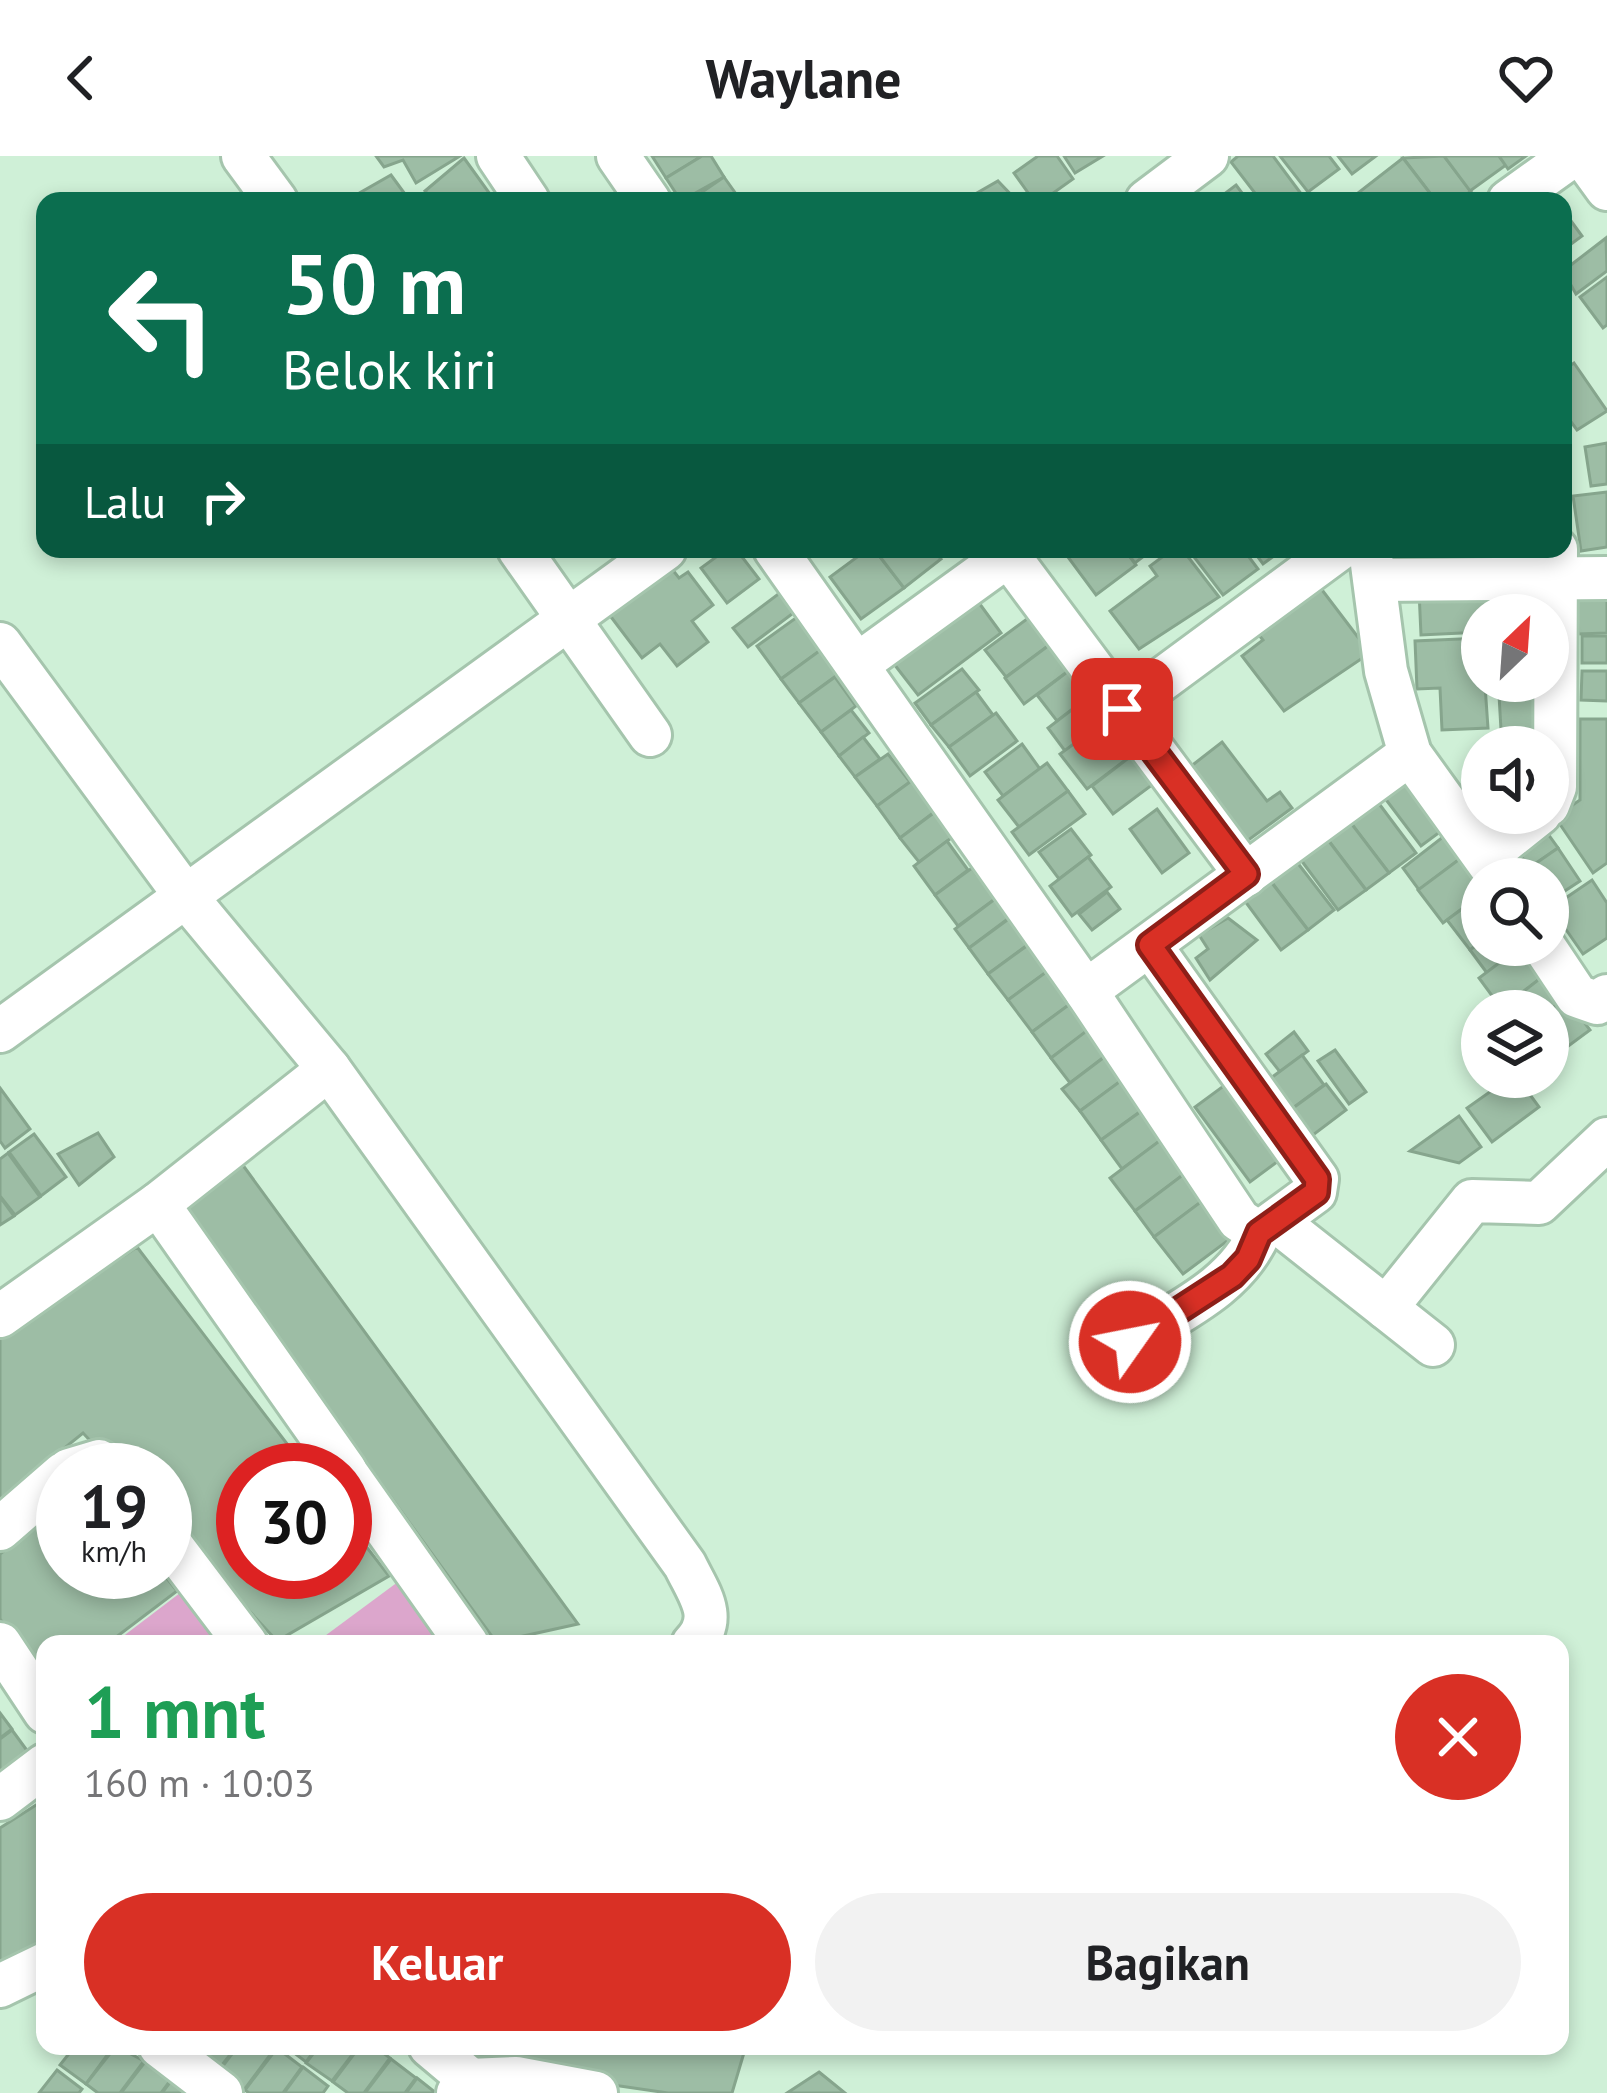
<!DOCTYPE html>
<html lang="id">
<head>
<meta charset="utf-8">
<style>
	:root { --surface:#fff; --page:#f2f2f2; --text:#202124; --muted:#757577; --accent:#d93025 }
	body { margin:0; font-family:"PT Sans",sans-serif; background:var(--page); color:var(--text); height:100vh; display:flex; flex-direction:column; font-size:45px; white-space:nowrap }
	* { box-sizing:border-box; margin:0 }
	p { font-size:39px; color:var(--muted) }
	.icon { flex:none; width:66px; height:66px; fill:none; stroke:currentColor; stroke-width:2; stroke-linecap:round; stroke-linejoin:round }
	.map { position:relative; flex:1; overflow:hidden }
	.details { position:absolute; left:36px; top:1479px; width:1533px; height:420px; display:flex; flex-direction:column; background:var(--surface); border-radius:24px; box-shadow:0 6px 18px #0003 }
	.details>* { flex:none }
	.hud { position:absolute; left:36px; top:36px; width:1536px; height:366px; border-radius:24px; box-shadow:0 6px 18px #0003; background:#0b6e4f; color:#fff; overflow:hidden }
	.needle { width:78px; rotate:25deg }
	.controls { position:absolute; left:1461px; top:438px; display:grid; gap:24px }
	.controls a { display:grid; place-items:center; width:108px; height:108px; border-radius:50%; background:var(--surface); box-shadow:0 6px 18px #0003; font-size:60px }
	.speed { position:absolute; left:36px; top:1287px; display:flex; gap:24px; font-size:60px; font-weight:700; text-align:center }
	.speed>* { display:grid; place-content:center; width:156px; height:156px; border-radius:50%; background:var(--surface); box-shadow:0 6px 18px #0003; line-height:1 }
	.speed small { font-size:30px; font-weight:400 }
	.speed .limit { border:18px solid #d22; background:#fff; color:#111 }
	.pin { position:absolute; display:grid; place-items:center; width:102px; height:102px; color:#fff; margin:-51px; border-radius:24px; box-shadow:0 6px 18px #0006 }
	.me { position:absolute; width:132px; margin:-66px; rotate:57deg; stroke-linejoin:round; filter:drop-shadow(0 0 9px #0008) }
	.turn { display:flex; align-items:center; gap:42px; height:252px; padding:0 48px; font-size:54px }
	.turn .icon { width:156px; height:156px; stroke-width:2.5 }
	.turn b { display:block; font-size:84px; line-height:102px }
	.then { display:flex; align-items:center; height:114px; padding:0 48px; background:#0003; gap:24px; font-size:45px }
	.round { display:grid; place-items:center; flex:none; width:126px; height:126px; border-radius:63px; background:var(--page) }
	.overview { display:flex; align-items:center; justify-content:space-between; height:204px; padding:0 48px }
	h1 { font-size:72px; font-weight:600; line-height:90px; color:#1e9e55 }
	.primary-button { display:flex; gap:24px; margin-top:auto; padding:24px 48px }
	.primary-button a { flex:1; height:138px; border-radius:72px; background:var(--accent); color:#fff; font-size:48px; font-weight:600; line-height:138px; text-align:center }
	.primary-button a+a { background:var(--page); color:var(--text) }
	header { display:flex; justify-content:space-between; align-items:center; height:156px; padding:0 48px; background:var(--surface); font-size:54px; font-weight:600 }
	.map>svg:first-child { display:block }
	.green { fill:#dca6cc }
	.building { fill:#9dbda5; stroke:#86a58d; stroke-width:3 }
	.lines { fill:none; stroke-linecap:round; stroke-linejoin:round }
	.street-casing { stroke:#a5c5ad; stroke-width:48 }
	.street { stroke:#fff; stroke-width:42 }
	.route-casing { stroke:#8d1f18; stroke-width:30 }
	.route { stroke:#d93025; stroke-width:21 }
</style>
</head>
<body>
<header><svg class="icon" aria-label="back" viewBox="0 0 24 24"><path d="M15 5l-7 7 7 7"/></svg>Waylane<svg class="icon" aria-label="heart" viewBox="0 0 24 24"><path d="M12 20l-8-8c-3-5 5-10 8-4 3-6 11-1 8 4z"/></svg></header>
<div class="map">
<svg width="1607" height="1937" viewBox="0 0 1607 1937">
	<rect width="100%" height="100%" fill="#cff0d7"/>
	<g class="green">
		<polygon points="410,1417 459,1488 314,1488"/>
		<polygon points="180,1437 230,1488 113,1488"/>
	</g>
	<g class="building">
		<polygon points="376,0 460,0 416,27 403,4 384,11"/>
		<polygon points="652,0 702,0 666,22"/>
		<polygon points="702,0 711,0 724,21 681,45 666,22"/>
		<polygon points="1038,0 1057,0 1073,23 1042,45 1034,45 1014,17"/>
		<polygon points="1064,0 1103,0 1075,17"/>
		<polygon points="1238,0 1273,0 1302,39 1294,45 1261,45 1231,6"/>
		<polygon points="1280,0 1329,0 1339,13 1308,36"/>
		<polygon points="1338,0 1376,0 1352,18"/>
		<polygon points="1444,0 1471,35 1458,45 1436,45 1403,2"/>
		<polygon points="1444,0 1499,0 1506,9 1470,35"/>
		<polygon points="1499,0 1526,0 1508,13"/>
		<polygon points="464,2 495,45 434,45 425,35"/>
		<polygon points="1403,2 1436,45 1364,45 1358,37"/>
		<polygon points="391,19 410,45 349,43"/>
		<polygon points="724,21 741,45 689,45"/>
		<polygon points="998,25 1017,45 963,45"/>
		<polygon points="1236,29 1248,45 1215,45"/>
		<polygon points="1563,54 1582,80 1563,94"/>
		<polygon points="1606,82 1607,115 1576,138 1563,115"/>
		<polygon points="1607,121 1607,169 1603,172 1580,141"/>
		<polygon points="1574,207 1607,255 1577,274 1563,255 1563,214"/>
		<polygon points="1607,287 1607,328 1591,330 1585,291"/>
		<polygon points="1607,336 1607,391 1581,395 1573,340"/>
		<polygon points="727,393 736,393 759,423 727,447 701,412"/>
		<polygon points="868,393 874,393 904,432 861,463 830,421"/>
		<polygon points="874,393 933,393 941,403 904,432"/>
		<polygon points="1062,393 1124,393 1136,409 1096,439"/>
		<polygon points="1124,393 1153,393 1135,407"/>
		<polygon points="1173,393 1182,393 1219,441 1139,493 1110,455 1157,420 1150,410"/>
		<polygon points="1188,393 1243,393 1258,413 1223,439"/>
		<polygon points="1252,393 1283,393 1263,408"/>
		<polygon points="664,403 679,422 688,416 713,449 692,465 708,486 677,510 660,488 642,502 602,449"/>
		<polygon points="1316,426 1370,497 1284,555 1242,500 1263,484 1254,473"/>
		<polygon points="1491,432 1493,459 1482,459 1482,476 1421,479 1419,435"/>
		<polygon points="1607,435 1607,477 1578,478 1576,436"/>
		<polygon points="781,436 796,455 748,491 733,472"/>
		<polygon points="971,436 1001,477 918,539 887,499"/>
		<polygon points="1035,457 1056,484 1006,521 985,494"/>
		<polygon points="800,459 825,491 781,523 757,490"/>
		<rect x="1582" y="480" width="25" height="27"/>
		<polygon points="1482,482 1482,525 1503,525 1485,529 1488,572 1442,574 1440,532 1417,533 1415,485"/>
		<polygon points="1056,484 1075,510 1024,548 1005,522"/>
		<polygon points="822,493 840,517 799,547 781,523"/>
		<polygon points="1075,510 1095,536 1057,565 1037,539"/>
		<polygon points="962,513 979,534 931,569 915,547"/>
		<polygon points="1582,515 1607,515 1607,545 1581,544"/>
		<polygon points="835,521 856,550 821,576 799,547"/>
		<polygon points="976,536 993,559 949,591 931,569"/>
		<polygon points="1095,536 1113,559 1065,595 1048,572"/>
		<polygon points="1537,537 1540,591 1502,591 1499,539"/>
		<polygon points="851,554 869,577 839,600 821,576"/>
		<polygon points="996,557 1017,585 970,620 949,591"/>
		<polygon points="1113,559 1139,594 1087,633 1060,598"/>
		<polygon points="1580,563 1607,563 1607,707 1593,717 1555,661 1580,644"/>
		<polygon points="863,581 880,603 855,621 839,600"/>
		<polygon points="1222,586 1267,645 1280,636 1292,652 1247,685 1190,611"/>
		<polygon points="1022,588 1040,613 1003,640 985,616"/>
		<polygon points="1139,594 1160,623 1113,658 1092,630"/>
		<polygon points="888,598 910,626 877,650 855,621"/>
		<polygon points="1047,607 1068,635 1019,671 998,644"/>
		<polygon points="1412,614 1452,667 1421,690 1381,637"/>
		<polygon points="914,623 937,654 900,682 877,650"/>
		<polygon points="1068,635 1085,658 1029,699 1012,676"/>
		<polygon points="1377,645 1416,697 1389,717 1349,665"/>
		<polygon points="1157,653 1189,697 1162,717 1130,673"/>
		<polygon points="935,656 954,680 919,706 900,682"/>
		<polygon points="1351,667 1389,717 1366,734 1328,684"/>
		<polygon points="1543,671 1558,692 1529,712 1515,690"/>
		<polygon points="1071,673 1091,699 1059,723 1039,696"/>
		<polygon points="1448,677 1465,699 1419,734 1403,712"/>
		<polygon points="1325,680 1366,734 1338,754 1298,700"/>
		<polygon points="947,685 968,714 935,739 914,710"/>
		<polygon points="1558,692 1580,725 1551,744 1548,723 1537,723 1529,712"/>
		<polygon points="1465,699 1482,723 1482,738 1443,767 1418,734"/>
		<polygon points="1088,701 1111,731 1072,760 1050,730"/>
		<polygon points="1293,701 1334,754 1308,774 1267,720"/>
		<polygon points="972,712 995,743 958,770 935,739"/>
		<polygon points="1265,718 1308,774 1281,794 1239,737"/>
		<polygon points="1592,724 1607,747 1607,782 1583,798 1551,752"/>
		<polygon points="1107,736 1120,753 1092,774 1079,758"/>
		<polygon points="1482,738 1482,785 1470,794 1447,764"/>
		<polygon points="995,743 1009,762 969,792 955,773"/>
		<polygon points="1010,762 1030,787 988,818 969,792"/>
		<polygon points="1228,762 1257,784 1210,824 1196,802 1208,793 1199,779"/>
		<polygon points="1482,785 1482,789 1523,789 1487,817 1470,794"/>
		<polygon points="1028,789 1048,815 1008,844 988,818"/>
		<polygon points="1523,789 1552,814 1501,852 1479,822"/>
		<polygon points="1053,811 1077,843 1032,876 1008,844"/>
		<polygon points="1547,817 1566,842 1548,855 1499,855"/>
		<polygon points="1566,842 1590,874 1548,905 1548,855"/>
		<polygon points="1074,845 1093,871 1051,902 1032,876"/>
		<polygon points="1089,873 1108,898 1070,927 1051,902"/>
		<polygon points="1294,876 1308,895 1280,916 1266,898"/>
		<polygon points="1335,894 1366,936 1349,948 1318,905"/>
		<polygon points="1107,899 1125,922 1080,955 1062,933"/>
		<polygon points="1302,899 1324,929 1293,952 1271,922"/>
		<polygon points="1130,918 1152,947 1101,984 1080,955"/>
		<polygon points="1511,921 1517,921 1539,951 1492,986 1467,952"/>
		<polygon points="1229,926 1285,1000 1250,1026 1195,951"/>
		<polygon points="1326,928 1346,954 1313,979 1293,952"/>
		<polygon points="0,932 30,973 5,992 0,985"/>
		<polygon points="1147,951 1168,979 1122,1013 1101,984"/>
		<polygon points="1459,960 1481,991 1459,1007 1410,995"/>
		<polygon points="98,977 114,1001 79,1029 58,998"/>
		<polygon points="34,978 66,1021 41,1040 9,996"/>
		<polygon points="1162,983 1187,1016 1135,1055 1110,1022"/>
		<polygon points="8,997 40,1041 15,1059 0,1040 0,1003"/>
		<polygon points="242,1008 578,1468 496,1486 181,1052"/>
		<polygon points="1188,1015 1208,1041 1154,1081 1135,1055"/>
		<polygon points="1210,1039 1238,1077 1183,1118 1154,1081"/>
		<polygon points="0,1041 14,1060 0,1069"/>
		<polygon points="137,1091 307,1314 243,1314 243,1416 345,1416 345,1363 389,1420 277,1485 165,1364 165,1314 118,1314 83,1277 0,1344 0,1182"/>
		<polygon points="63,1351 63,1416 162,1416 177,1435 107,1488 45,1488 45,1522 0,1463 0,1398"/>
		<polygon points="0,1557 12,1573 0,1582"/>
		<polygon points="12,1574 31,1600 0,1621 0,1583"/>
		<polygon points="44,1644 45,1783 0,1809 0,1672"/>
		<polygon points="75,1890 114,1890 86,1928 60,1909"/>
		<polygon points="116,1890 144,1905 120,1937 98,1937 86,1928"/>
		<polygon points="197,1890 237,1890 218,1914 193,1895"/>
		<polygon points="238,1890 276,1891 244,1934 219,1915"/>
		<polygon points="285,1890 318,1890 306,1906"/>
		<polygon points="319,1890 359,1890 332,1925 306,1907"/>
		<polygon points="360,1890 374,1890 390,1902 364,1937 348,1937 333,1926"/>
		<polygon points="451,1890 746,1890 732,1937 668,1937 475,1909"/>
		<polygon points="277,1892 302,1911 283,1937 249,1937 245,1934"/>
		<polygon points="391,1903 416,1922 405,1937 365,1937"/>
		<polygon points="145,1906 170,1925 161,1937 121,1937"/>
		<polygon points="303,1911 328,1930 323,1937 284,1937"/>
		<polygon points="57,1914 82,1933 79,1937 39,1937"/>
		<polygon points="819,1916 845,1937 787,1937"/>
		<polygon points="417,1922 436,1937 406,1937"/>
		<polygon points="171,1925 186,1937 162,1937"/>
	</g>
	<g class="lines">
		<g class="street-casing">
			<g id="street">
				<polyline points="243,0 276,45"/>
				<polyline points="498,0 528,45"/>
				<polyline points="618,0 649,45"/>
				<polyline points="1583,0 1607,33"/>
				<polyline points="1147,45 1207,0"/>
				<polyline points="1509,45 1572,0"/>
				<polyline points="519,393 650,579"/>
				<polyline points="775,393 1086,835 1239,1064 1259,1077 1315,1036 1317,1023 1150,789"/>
				<polyline points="1370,393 1386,515 1410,598 1500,723"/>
				<polyline points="1008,399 1246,719"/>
				<polyline points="1375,424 1607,422"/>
				<polyline points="0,488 187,742 329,913 158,1048"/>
				<polyline points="858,508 1017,393"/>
				<polyline points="1122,553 1339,393"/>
				<polyline points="1548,649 1555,631 1556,393"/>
				<polyline points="1485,701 1540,657"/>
				<polyline points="1543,789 1577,840 1597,847 1607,840"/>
				<polyline points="1086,835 1410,598"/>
				<polyline points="0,875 665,393"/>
				<path d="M329,913L685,1409C699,1438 719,1462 693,1488"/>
				<polyline points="1276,1065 1433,1189"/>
				<polyline points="1386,1152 1472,1045 1539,1047 1607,983"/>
				<polyline points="0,1160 158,1048 345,1314"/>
				<path d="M1130,1186C1177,1156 1236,1131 1259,1077"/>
				<polyline points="69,1314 99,1305 113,1314"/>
				<polyline points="345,1315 467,1488"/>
				<polyline points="0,1373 63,1318"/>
				<polyline points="165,1381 246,1488"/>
				<polyline points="0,1488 45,1556"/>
				<polyline points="0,1643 45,1609"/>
				<polyline points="0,1830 45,1808"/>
				<polyline points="160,1890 221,1937"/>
				<polyline points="430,1890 486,1937"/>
				<polyline points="458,1937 469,1924 516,1922 596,1937"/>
			</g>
		</g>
		<use href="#street" class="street"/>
	</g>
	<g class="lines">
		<g class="route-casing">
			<polyline id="route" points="1122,553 1246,718 1150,789 1317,1023 1316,1036 1259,1077 1248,1103 1232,1120 1130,1186"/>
		</g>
		<use href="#route" class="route"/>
	</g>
</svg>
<div class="controls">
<a><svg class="needle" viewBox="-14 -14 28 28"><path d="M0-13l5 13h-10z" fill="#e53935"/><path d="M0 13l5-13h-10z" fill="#757577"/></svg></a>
<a><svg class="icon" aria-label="sound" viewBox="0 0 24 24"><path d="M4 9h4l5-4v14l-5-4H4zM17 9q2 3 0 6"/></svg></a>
<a><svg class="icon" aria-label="search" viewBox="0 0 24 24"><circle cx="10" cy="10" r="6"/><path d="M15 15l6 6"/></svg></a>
<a><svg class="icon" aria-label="layers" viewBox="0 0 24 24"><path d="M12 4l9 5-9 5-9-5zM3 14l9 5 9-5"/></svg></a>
</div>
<div class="speed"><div>19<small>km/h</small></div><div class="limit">30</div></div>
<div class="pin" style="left:1122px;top:553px;background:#d93025"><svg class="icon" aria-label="arrive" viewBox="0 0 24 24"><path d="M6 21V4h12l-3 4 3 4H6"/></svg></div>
<svg class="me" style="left:1130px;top:1186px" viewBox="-20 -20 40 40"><circle r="17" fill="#d93025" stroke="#fff" stroke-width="3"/><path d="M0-11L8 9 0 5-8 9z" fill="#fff"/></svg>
<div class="hud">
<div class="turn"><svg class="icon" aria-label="left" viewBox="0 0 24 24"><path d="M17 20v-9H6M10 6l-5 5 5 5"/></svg><div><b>50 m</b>Belok kiri</div></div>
<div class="then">Lalu<svg class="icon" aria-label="right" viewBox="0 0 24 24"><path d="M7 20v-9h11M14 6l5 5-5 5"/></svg></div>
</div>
<section class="details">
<div class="overview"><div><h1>1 mnt</h1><p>160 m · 10:03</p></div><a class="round" style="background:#d93025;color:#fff"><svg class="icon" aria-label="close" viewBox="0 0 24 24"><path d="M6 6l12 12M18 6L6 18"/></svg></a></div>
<div class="primary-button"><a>Keluar</a><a>Bagikan</a></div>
</section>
</div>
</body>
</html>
